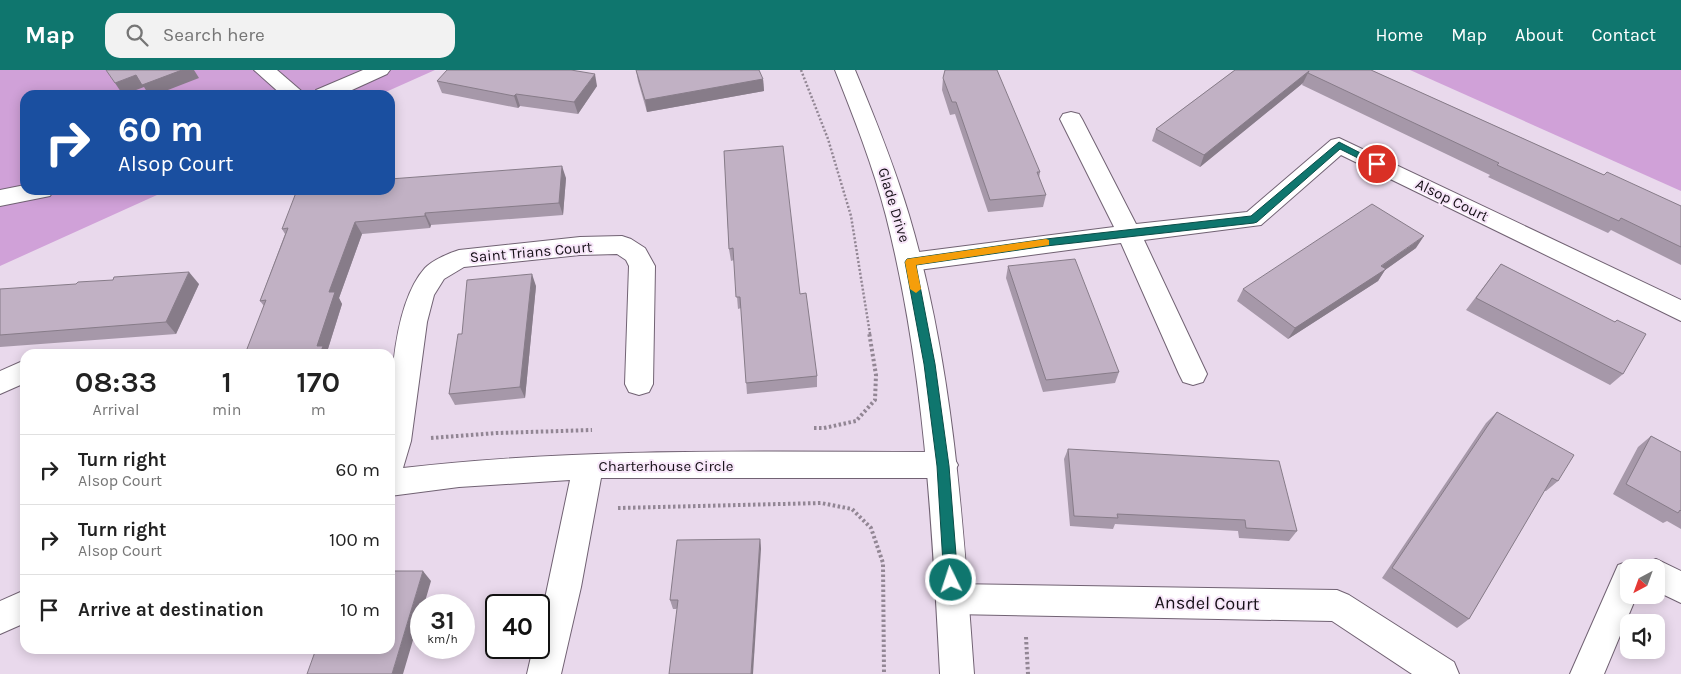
<!DOCTYPE html>
<html lang="en">
<head>
<meta charset="utf-8">
<style>
	:root { --surface:#fff; --page:#f2f2f2; --text:#222; --muted:#767676; --line:#e0e0e0; --accent:#0f766e }
	body { margin:0; font-family:Karla,sans-serif; background:var(--page); color:var(--text); height:100vh; display:flex; flex-direction:column; font-size:19px; white-space:nowrap }
	* { box-sizing:border-box; margin:0 }
	p { font-size:16px; color:var(--muted) }
	.icon { flex:none; width:28px; height:28px; fill:none; stroke:currentColor; stroke-width:2; stroke-linecap:round; stroke-linejoin:round }
	.map { position:relative; flex:1; overflow:hidden }
	.side { position:absolute; left:20px; top:279px; width:375px; height:305px; display:flex; flex-direction:column; background:var(--surface); border-radius:15px; box-shadow:0 2px 12px #0003 }
	.side>* { flex:none }
	.top-card { position:absolute; left:20px; top:20px; width:375px; height:105px; border-radius:15px; box-shadow:0 2px 12px #0003; background:#1a4fa0; color:#fff; overflow:hidden }
	.needle { width:32px; rotate:221deg }
	.fabs { position:absolute; left:1620px; top:489px; display:grid; gap:10px }
	.fabs a { display:grid; place-items:center; width:45px; height:45px; border-radius:10px; background:var(--surface); box-shadow:0 2px 12px #0003; font-size:25px }
	.speed { position:absolute; left:410px; top:524px; display:flex; gap:10px; font-size:25px; font-weight:700; text-align:center }
	.speed>* { display:grid; place-content:center; width:65px; height:65px; border-radius:50%; background:var(--surface); box-shadow:0 2px 12px #0003; line-height:1 }
	.speed small { font-size:12px; font-weight:400 }
	.speed .limit { border:2px solid #111; border-radius:8px; background:#fff; color:#111 }
	.pin { position:absolute; display:grid; place-items:center; width:42px; height:42px; color:#fff; margin:-21px; border:2px solid #fff; border-radius:50%; box-shadow:0 1px 5px #0007 }
	.me { position:absolute; width:55px; margin:-28px; rotate:356deg; stroke-linejoin:round; filter:drop-shadow(0 0 4px #0008) }
	.turn { display:flex; align-items:center; gap:18px; height:105px; padding:0 15px; font-size:22px }
	.turn .icon { width:65px; height:65px; stroke-width:2.5 }
	.turn b { display:block; font-size:35px; line-height:42px }
	.eta { display:flex; justify-content:space-evenly; align-items:center; height:85px; text-align:center }
	.eta b { font-size:30px; font-weight:600; line-height:35px }
	ul { padding:0; list-style:none }
	li { display:flex; align-items:center; gap:15px; height:70px; padding:0 15px; border-top:1px solid var(--line) }
	li div { flex:1 }
	li b { display:block; font-size:19px }
	li em { font-style:normal }
	header { display:flex; align-items:center; gap:30px; box-sizing:border-box; height:70px; padding:0 25px; background:var(--accent); color:#fff }
	header strong { font-size:24px }
	nav { display:flex; gap:28px; margin-inline-start:auto; font-size:18px }
	.search { width:350px; height:45px; background:var(--page); display:flex; align-items:center; gap:12px; box-sizing:border-box; padding:0 18px; border-radius:15px; color:var(--muted); font-size:19px }
	.map>svg:first-child { display:block }
	.green { fill:#d0a1d8 }
	.lines { fill:none; stroke-linecap:round; stroke-linejoin:round }
	.minor-casing { stroke:#716273; stroke-width:2 }
	.tertiary-casing { stroke:#716273; stroke-width:2 }
	.path-far1 { stroke:#928694; stroke-width:2.5; stroke-dasharray:2 2; stroke-linecap:butt }
	.path { stroke:#928694; stroke-width:4; stroke-dasharray:2.5 2.5; stroke-linecap:butt }
	.minor { fill:#fff; fill-rule:evenodd }
	.tertiary { fill:#fff; fill-rule:evenodd }
	.wall { fill:#a698a9 }
	.shaded-wall { fill:#877c89 }
	.building { fill:#c1b1c4; stroke:#877c89 }
	.route { fill:#0f766e; stroke:#0a4d48 }
	.slow { fill:#f59e0b }
	.labels { text-anchor:middle; dominant-baseline:central; stroke-width:4; stroke-linejoin:round; paint-order:stroke }
	.street-label { font-size:15px; fill:#161017; stroke:#f7e6f9 }
	.near-street-label { font-size:18px; fill:#161017; stroke:#f7e6f9 }
</style>
</head>
<body>
<header>
<strong>Map</strong>
<div class="search"><svg class="icon" aria-label="search" viewBox="0 0 24 24"><circle cx="10" cy="10" r="6"/><path d="M15 15l6 6"/></svg>Search here</div>
<nav><a>Home</a><a>Map</a><a>About</a><a>Contact</a></nav>
</header>
<div class="map">
<svg width="1681" height="604" viewBox="0 0 1681 604">
	<rect width="100%" height="100%" fill="#e9d9ec"/>
	<g class="green">
		<polygon points="0,0 435,0 379,25 25,25 25,120 168,120 0,196"/>
		<polygon points="1410,0 1681,0 1681,121"/>
	</g>
	<g class="lines">
		<g class="minor-casing">
			<g id="minor">
				<polygon points="254,0 277,0 306,25 282,25"/>
				<polygon points="363,0 390,0 387,4 341,25 312,25 316,20"/>
				<polygon points="1071,42 1079,44 1082,49 1136,154 1247,142 1331,70 1339,68 1681,230 1681,251 1341,85 1261,155 1144,170 1207,304 1203,312 1193,315 1183,312 1179,304 1121,173 911,201 902,198 899,192 902,186 911,183 1114,157 1060,49 1063,44"/>
				<polygon points="25,115 25,120 54,120 50,126 0,136 0,120"/>
				<path d="M622,166L631,169L645,178L655,196L653,314L649,322L639,325L629,322L625,314L629,196L626,190L617,184L580,185L464,197L444,209L434,225L427,252L411,371L403,398C583,377 763,382 943,382L953,386L958,395L953,404L943,408H601L581,517L561,604H527L533,578H539V557L570,410L459,417L390,426C390,366 384,244 425,198C433,190 449,183 459,180L580,167Z"/>
				<polygon points="25,290 25,313 0,324 0,301"/>
				<polygon points="1656,489 1681,501 1681,533 1656,521 1656,498 1643,498 1645,494"/>
				<polygon points="1629,491 1641,498 1629,498 1629,525 1637,525 1604,604 1570,604 1618,495"/>
				<polygon points="952,514 1337,520 1349,525 1454,592 1459,604 1412,604 1332,551 952,544 940,540 936,529 940,518"/>
				<polygon points="25,520 25,553 0,564 0,531"/>
			</g>
		</g>
		<g class="tertiary-casing">
			<path id="tertiary" d="M835,0H855C875,48 894,95 909,145C953,293 963,451 974,604H940C932,451 924,296 886,146C873,96 854,48 835,0Z"/>
		</g>
		<polyline class="path-far1" points="801,0 828,69 851,146 870,264"/>
		<g class="path">
			<polyline points="814,358 824,358 856,351 875,330 876,305 869,262"/>
			<polyline points="431,368 497,363 592,360"/>
			<polyline points="618,438 821,433 852,439 871,458 883,493 884,604"/>
			<polyline points="1026,567 1028,604"/>
		</g>
		<use href="#minor" class="minor"/>
		<use href="#tertiary" class="tertiary"/>
	</g>
	<g class="wall">
		<polygon points="636,0 763,9 764,21 647,42 638,11"/>
		<polygon points="1235,0 1371,0 1604,105 1681,136 1681,195 1611,160 1608,163 1488,107 1490,105 1302,15 1303,13 1200,97 1152,71 1156,59"/>
		<polygon points="943,8 1040,102 1039,108 1046,125 1043,137 988,142 955,44 950,45 942,20"/>
		<polygon points="437,11 597,16 578,44 520,36 518,38 442,23"/>
		<polygon points="724,81 800,224 817,306 817,317 747,324 741,238 738,239 734,190 731,191 729,179"/>
		<polygon points="566,108 563,145 431,155 430,158 362,164 339,228 342,234 327,282 328,284 245,284 264,236 260,231 285,164 282,159"/>
		<polygon points="1416,178 1385,200 1378,211 1288,269 1237,231 1243,219"/>
		<polygon points="1501,194 1614,252 1617,250 1623,304 1610,315 1466,240"/>
		<polygon points="1008,196 1119,302 1115,313 1043,322 1006,208"/>
		<polygon points="199,214 176,264 0,277 0,219"/>
		<polygon points="536,216 525,328 455,335 449,324 462,264"/>
		<polygon points="1497,342 1558,411 1546,421 1544,421 1469,549 1457,558 1382,508 1486,353"/>
		<polygon points="1651,366 1681,382 1681,459 1667,451 1663,453 1613,424 1638,377"/>
		<polygon points="1068,379 1297,461 1289,471 1239,468 1238,461 1115,454 1113,459 1070,456 1064,389"/>
		<polygon points="760,469 761,479 676,539 673,539 670,530"/>
	</g>
	<g class="shaded-wall">
		<polygon points="182,0 194,0 199,8 155,25 149,25 144,17 123,25 115,13 136,5"/>
		<polygon points="1309,1 1303,13 1200,97 1204,85"/>
		<polygon points="595,4 597,16 578,44 574,32"/>
		<polygon points="763,9 764,21 647,42 645,30"/>
		<polygon points="516,24 520,36 518,38 514,26"/>
		<polygon points="562,96 566,108 563,145 559,133"/>
		<polygon points="425,143 431,155 430,158 425,146"/>
		<polygon points="355,152 362,164 339,228 342,234 327,282 328,284 320,284 317,276 329,222"/>
		<polygon points="1424,166 1416,178 1385,200 1378,211 1288,269 1295,258"/>
		<polygon points="189,202 199,214 176,264 166,252"/>
		<polygon points="532,204 536,216 525,328 520,317"/>
		<polygon points="760,469 761,479 753,604 751,604"/>
		<polygon points="423,501 431,511 424,535 421,535 421,543 403,604 392,604"/>
	</g>
	<g class="building">
		<polygon points="106,0 182,0 142,15 136,5 115,13"/>
		<polygon points="447,0 571,0 595,4 574,32 516,24 514,26 437,11"/>
		<polygon points="636,0 759,0 763,9 645,30"/>
		<polygon points="945,0 997,0 1040,102 1037,102 1046,125 990,130 956,32 952,32 943,8"/>
		<polygon points="1235,0 1371,0 1604,105 1607,102 1681,136 1681,177 1621,148 1619,151 1497,95 1499,93 1308,3 1309,1 1204,85 1156,59"/>
		<polygon points="783,76 800,224 806,223 817,306 746,313 740,227 736,227 733,178 729,179 724,81"/>
		<polygon points="562,96 559,133 425,143 425,146 355,152 329,222 335,222 317,276 323,276 320,284 245,284 266,230 260,231 288,158 282,159 297,120 390,120 390,109"/>
		<polygon points="1372,134 1424,166 1381,196 1386,199 1295,258 1243,219"/>
		<polygon points="1075,189 1119,302 1046,310 1008,196"/>
		<polygon points="1501,194 1615,252 1617,250 1646,264 1623,304 1476,228"/>
		<polygon points="189,202 166,252 0,265 0,219 76,214 78,212 113,210 114,207"/>
		<polygon points="532,204 520,317 449,324 458,264 462,264 467,210"/>
		<polygon points="1497,342 1574,385 1558,411 1552,408 1469,549 1392,498"/>
		<polygon points="1651,366 1681,382 1681,441 1680,440 1678,443 1626,414"/>
		<polygon points="1068,379 1279,391 1297,461 1246,458 1245,450 1117,444 1118,448 1074,446"/>
		<polygon points="760,469 751,604 669,604 678,530 670,530 677,470"/>
		<polygon points="390,501 423,501 392,604 307,604 316,579 390,579"/>
	</g>
	<polygon class="route" points="1339,72 1382,94 1377,97 1374,96 1340,79 1257,152 1254,153 1046,176 916,195 935,294 949,396 958,510 956,514 951,516 946,514 944,510 937,396 924,294 905,192 907,189 1046,169 1251,146"/>
	<polygon class="slow" points="1046,169 1049,170 1049,175 916,195 921,219 916,223 910,219 905,192 907,189"/>
	<g class="labels">
		<g class="street-label">
			<text transform="translate(1452 130) rotate(26)">Alsop Court</text>
			<text transform="translate(894 135) rotate(73)">Glade Drive</text>
			<text transform="translate(531 182) rotate(-5)">Saint Trians Court</text>
			<text x="666" y="396">Charterhouse Circle</text>
		</g>
		<g class="near-street-label">
			<text transform="translate(1207 533) rotate(1)">Ansdel Court</text>
		</g>
	</g>
</svg>
<div class="fabs">
<a><svg class="needle" viewBox="-14 -14 28 28"><path d="M0-13l5 13h-10z" fill="#e53935"/><path d="M0 13l5-13h-10z" fill="#767676"/></svg></a>
<a><svg class="icon" aria-label="sound" viewBox="0 0 24 24"><path d="M4 9h4l5-4v14l-5-4H4zM17 9q2 3 0 6"/></svg></a>
</div>
<div class="speed"><div>31<small>km/h</small></div><div class="limit">40</div></div>
<div class="pin" style="left:1377px;top:94px;background:#d93025"><svg class="icon" aria-label="arrive" viewBox="0 0 24 24"><path d="M6 21V4h12l-3 4 3 4H6"/></svg></div>
<svg class="me" style="left:951px;top:510px" viewBox="-20 -20 40 40"><circle r="17" fill="#0f766e" stroke="#fff" stroke-width="3"/><path d="M0-11L8 9 0 5-8 9z" fill="#fff"/></svg>
<div class="top-card">
<div class="turn"><svg class="icon" aria-label="right" viewBox="0 0 24 24"><path d="M7 20v-9h11M14 6l5 5-5 5"/></svg><div><b>60 m</b>Alsop Court</div></div>
</div>
<section class="side">
<div class="eta">
<div><b>08:33</b><p>Arrival</p></div>
<div><b>1</b><p>min</p></div>
<div><b>170</b><p>m</p></div>
</div>
<ul>
<li><svg class="icon" aria-label="right" viewBox="0 0 24 24"><path d="M7 20v-9h11M14 6l5 5-5 5"/></svg><div><b>Turn right</b><p>Alsop Court</p></div><em>60 m</em></li>
<li><svg class="icon" aria-label="right" viewBox="0 0 24 24"><path d="M7 20v-9h11M14 6l5 5-5 5"/></svg><div><b>Turn right</b><p>Alsop Court</p></div><em>100 m</em></li>
<li><svg class="icon" aria-label="arrive" viewBox="0 0 24 24"><path d="M6 21V4h12l-3 4 3 4H6"/></svg><div><b>Arrive at destination</b></div><em>10 m</em></li>
</ul>
</section>
</div>
</body>
</html>
